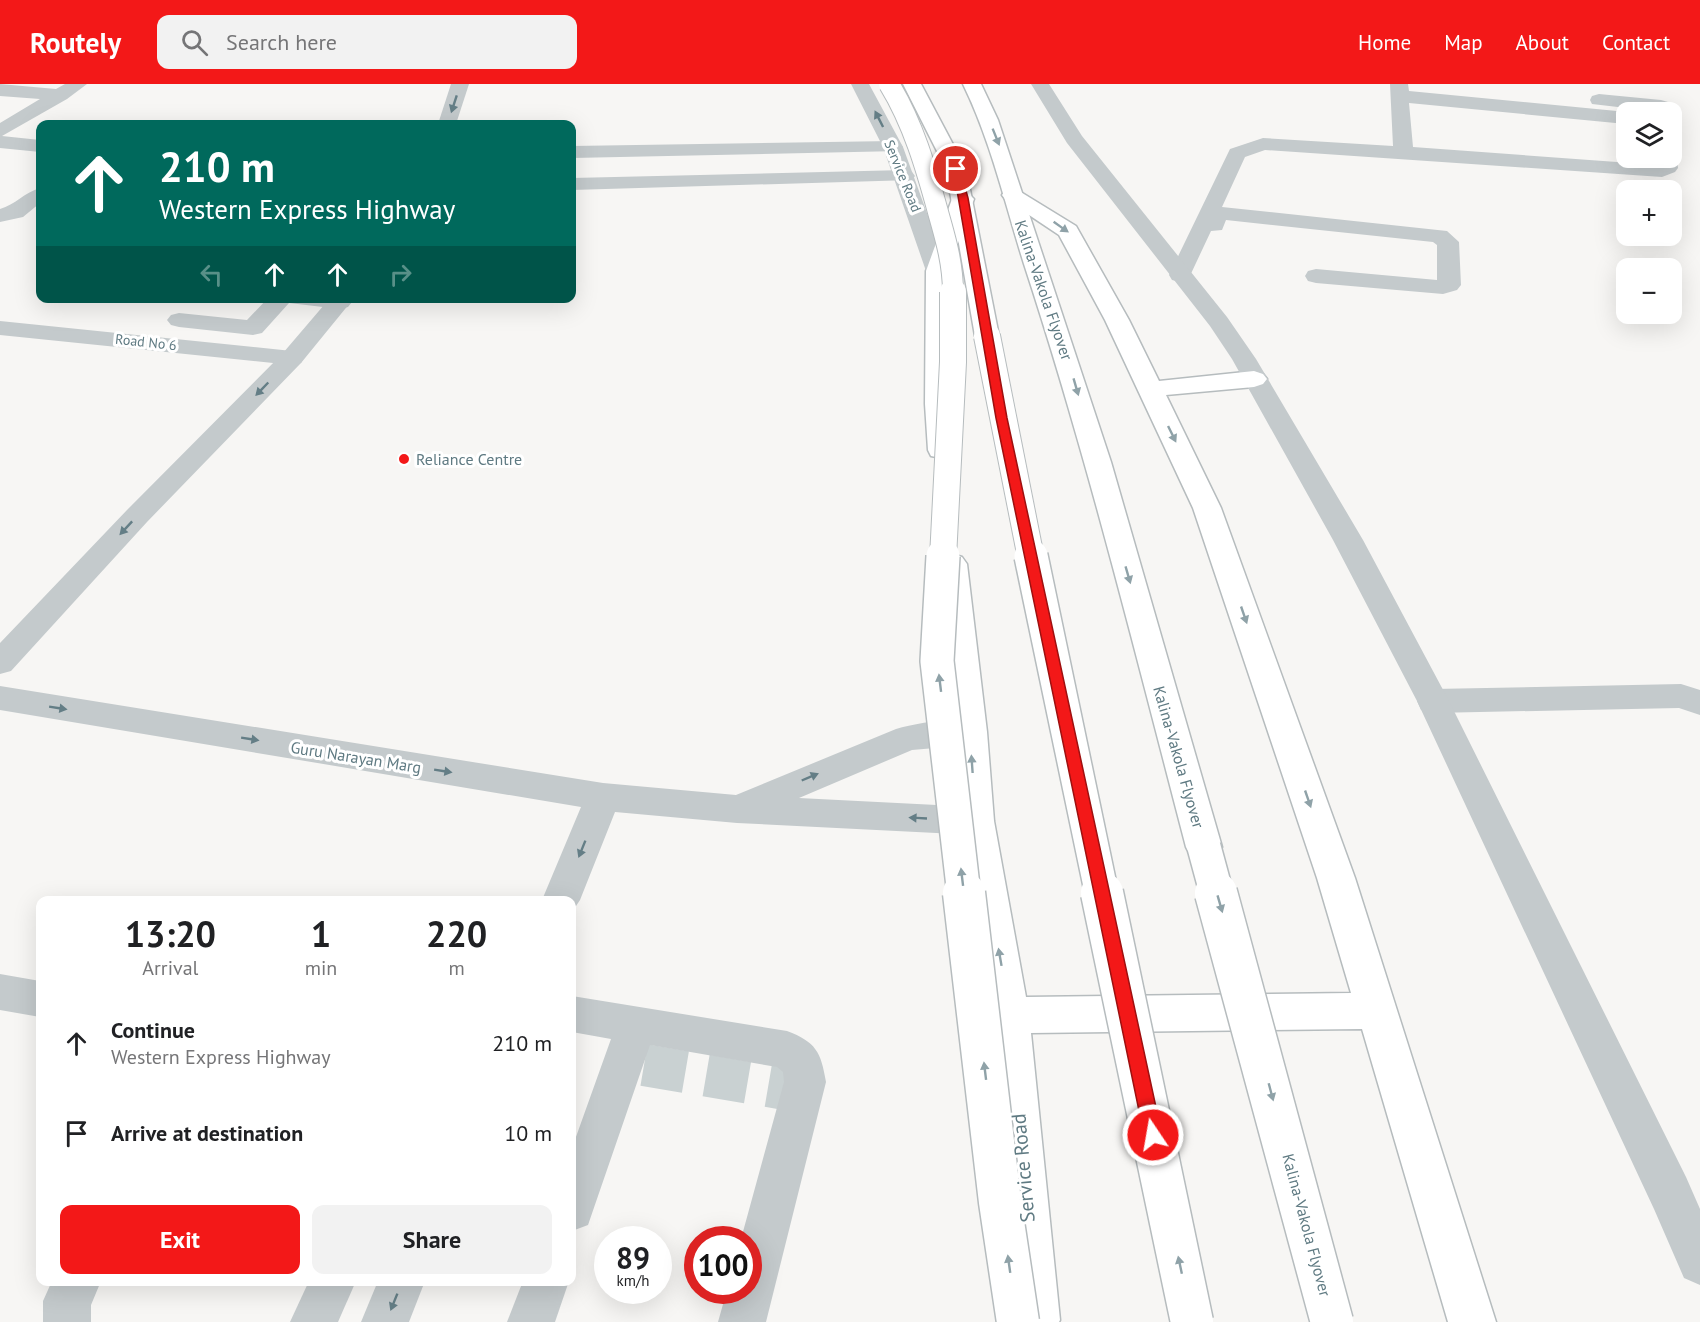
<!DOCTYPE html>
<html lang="en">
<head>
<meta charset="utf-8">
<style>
	:root { --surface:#fff; --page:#f2f2f2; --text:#202124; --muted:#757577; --accent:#f31818 }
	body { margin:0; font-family:"PT Sans",sans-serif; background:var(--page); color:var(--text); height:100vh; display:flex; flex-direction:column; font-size:22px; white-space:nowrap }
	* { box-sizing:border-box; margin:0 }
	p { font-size:20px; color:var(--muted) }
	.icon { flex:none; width:33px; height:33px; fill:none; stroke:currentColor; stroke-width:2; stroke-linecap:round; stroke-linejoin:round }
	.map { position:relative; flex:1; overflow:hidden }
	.panel { position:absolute; left:36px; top:812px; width:540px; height:390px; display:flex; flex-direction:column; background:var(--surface); border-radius:12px; box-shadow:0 6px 24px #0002 }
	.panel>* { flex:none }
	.top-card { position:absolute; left:36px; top:36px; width:540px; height:183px; border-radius:12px; box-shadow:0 6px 24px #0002; background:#00695c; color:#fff; overflow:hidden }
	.fabs { position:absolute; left:1616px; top:18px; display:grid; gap:12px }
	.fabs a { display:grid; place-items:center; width:66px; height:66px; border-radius:12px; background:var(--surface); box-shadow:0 6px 24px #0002; font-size:30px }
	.speed { position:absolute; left:594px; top:1142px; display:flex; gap:12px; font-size:30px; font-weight:700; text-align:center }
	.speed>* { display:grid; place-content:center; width:78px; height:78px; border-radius:50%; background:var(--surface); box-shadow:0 6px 24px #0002; line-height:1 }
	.speed small { font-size:15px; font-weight:400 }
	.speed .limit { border:9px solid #d22; background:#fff; color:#111 }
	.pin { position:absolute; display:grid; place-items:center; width:51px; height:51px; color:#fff; margin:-26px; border:3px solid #fff; border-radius:50%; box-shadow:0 2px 6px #0007 }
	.me { position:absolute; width:66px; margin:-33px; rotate:348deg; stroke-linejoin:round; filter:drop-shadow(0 0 4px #0008) }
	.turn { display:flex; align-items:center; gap:21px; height:126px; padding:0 24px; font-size:27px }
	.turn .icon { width:78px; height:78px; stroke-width:2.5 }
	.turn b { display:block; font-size:42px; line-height:51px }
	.lanes { display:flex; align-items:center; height:57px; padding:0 24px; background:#0003; justify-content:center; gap:30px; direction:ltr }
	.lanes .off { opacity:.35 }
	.eta { display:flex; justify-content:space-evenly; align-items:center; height:102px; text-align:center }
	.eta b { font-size:36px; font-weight:700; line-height:42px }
	.button { display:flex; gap:12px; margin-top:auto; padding:12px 24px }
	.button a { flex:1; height:69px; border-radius:12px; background:var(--accent); color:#fff; font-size:24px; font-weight:700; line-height:69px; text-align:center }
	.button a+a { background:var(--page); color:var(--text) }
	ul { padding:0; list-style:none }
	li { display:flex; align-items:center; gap:18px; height:90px; padding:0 24px }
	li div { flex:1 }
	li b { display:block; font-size:22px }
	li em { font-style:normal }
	header { display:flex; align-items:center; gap:36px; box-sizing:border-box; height:84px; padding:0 30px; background:var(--accent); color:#fff }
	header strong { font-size:28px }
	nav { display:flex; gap:33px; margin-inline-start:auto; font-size:21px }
	.search { width:420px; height:54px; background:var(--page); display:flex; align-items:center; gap:15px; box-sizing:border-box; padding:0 21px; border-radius:12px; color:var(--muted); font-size:22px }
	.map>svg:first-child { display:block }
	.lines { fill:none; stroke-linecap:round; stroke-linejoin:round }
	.minor-tunnel { stroke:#c9d1d2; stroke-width:42; stroke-dasharray:42 21; stroke-linecap:butt }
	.trunk-casing { stroke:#b6bcbe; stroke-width:3 }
	.motorway-casing { stroke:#b6bcbe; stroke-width:3 }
	.minor { fill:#c4cacc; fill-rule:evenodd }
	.tertiary { fill:#c4cacc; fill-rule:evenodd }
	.trunk { fill:#fff; fill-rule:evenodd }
	.motorway { fill:#fff; fill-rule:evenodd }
	.trunk-bridge-far3-casing { stroke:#b6bcbe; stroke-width:22; stroke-linecap:butt }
	.trunk-bridge-far2-casing { stroke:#b6bcbe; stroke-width:28; stroke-linecap:butt }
	.trunk-bridge-far1-casing { stroke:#b6bcbe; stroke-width:36; stroke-linecap:butt }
	.trunk-bridge-casing { stroke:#b6bcbe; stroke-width:45; stroke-linecap:butt }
	.motorway-bridge-far2-casing { stroke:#b6bcbe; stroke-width:28; stroke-linecap:butt }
	.motorway-bridge-far1-casing { stroke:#b6bcbe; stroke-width:36; stroke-linecap:butt }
	.motorway-bridge-casing { stroke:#b6bcbe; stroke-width:45; stroke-linecap:butt }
	.trunk-bridge-far3 { stroke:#fff; stroke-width:20 }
	.trunk-bridge-far2 { stroke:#fff; stroke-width:26 }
	.trunk-bridge-far1 { stroke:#fff; stroke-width:33 }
	.trunk-bridge { stroke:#fff; stroke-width:42 }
	.motorway-bridge-far2 { stroke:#fff; stroke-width:26 }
	.motorway-bridge-far1 { stroke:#fff; stroke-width:33 }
	.motorway-bridge { stroke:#fff; stroke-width:42 }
	.oneway { fill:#647e86 }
	.oneway2 { fill:#8fa2a8 }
	.route { fill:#f31818; stroke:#9e1010; stroke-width:1.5 }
	.poi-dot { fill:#f31818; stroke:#fff; stroke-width:2 }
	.labels { text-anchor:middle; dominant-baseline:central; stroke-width:6; stroke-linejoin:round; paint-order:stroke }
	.far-street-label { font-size:14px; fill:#5f7a82; stroke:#fff }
	.street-label { font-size:16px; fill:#5f7a82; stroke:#fff }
	.poi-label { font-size:16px; fill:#5f7a82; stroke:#fff; text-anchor:start }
	.near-street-label { font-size:20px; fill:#5f7a82; stroke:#fff }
</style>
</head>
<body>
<header>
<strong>Routely</strong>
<div class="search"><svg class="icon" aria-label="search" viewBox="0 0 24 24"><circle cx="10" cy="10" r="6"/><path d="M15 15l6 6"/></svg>Search here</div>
<nav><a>Home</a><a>Map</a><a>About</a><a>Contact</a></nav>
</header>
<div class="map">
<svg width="1700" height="1238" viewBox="0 0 1700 1238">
	<rect width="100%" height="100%" fill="#f7f6f4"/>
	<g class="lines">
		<polyline class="minor-tunnel" points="644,981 785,1005"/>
		<g class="trunk-casing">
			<g id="trunk">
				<polygon points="1012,105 1019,107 1076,142 1129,236 1159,297 1254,287 1263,290 1267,295 1263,300 1254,303 1166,311 1221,424 1355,794 1496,1238 1448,1238 1362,945 1031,949 1060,1236 1059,1238 1013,1238 989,931 958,737 953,648 937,480 942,473 952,470 962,473 967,480 987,648 994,737 1026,913 1351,909 1317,794 1193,424 1105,236 1059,151 1005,115 1002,111 1005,107"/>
				<polygon points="963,109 970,111 974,115 948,187 951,320 954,366 951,372 941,374 931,372 928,366 925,320 926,187 952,115 956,111"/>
			</g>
		</g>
		<g class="motorway-casing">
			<g id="motorway">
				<polygon points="903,0 921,0 966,85 999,252 996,257 987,259 978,257 975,252 946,85"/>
				<path d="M963,0H981L998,36L1111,378L1222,763L1217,773L1204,778L1191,773L1186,763C1135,568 1087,372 1024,180C1005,120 991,57 963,0Z"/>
			</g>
		</g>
		<g class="minor">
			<polygon points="0,0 56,5 65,0 87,0 67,15 2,52 40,56 40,68 0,64 0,39 40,15 0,12"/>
			<polygon points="1390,0 1408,0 1409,7 1627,28 1626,40 1409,19 1413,63 1658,81 1657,74 1671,74 1671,69 1677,74 1678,84 1675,88 1662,93 1265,66 1245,73 1222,123 1447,147 1459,158 1461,201 1457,206 1443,210 1316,199 1308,197 1305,192 1308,187 1316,185 1437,196 1437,161 1433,158 1226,136 1222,146 1211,147 1188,196 1180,198 1172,196 1169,191 1230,65 1263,54 1393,62"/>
			<polygon points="1599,10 1661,16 1668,18 1670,22 1668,26 1661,28 1592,20 1590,16 1592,12"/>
			<polygon points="893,57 900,59 903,63 900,67 572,74 572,62"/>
			<polygon points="905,86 912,88 915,92 912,96 572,106 572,94"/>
			<path d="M40,104V119L23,133L0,138V125C15,121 25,108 40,104Z"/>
			<polygon points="268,214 349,214 352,218 348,223 340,225 289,219 262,249 253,251 179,243 171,241 167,236 171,231 179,229 247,236"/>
			<polygon points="0,237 292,267 301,269 304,274 301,279 292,281 0,251"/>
			<polygon points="1681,600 1700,606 1700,631 1679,624 1433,629 1421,626 1417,617 1421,608 1433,605"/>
			<polygon points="0,890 40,897 40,933 0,926"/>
			<path d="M572,912L787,947C816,958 821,968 826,998L766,1238H718L727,1206H748V1155H741L784,998L783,988L777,983L650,961L588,1141L572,1147V1064L611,955L572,948Z"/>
			<polygon points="52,1197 101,1197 91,1221 91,1238 43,1238 43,1217"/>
			<polygon points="309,1197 356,1197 338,1238 290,1238"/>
			<polygon points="523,1197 569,1197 555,1238 507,1238"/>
		</g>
		<g class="tertiary">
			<polygon points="451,0 469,0 456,40 438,40"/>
			<polygon points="851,0 869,0 903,63 948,187 945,192 937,194 929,192 926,187 883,63"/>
			<polygon points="1031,0 1049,0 1082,52 1227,233 1256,275 1363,456 1449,617 1686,1093 1700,1125 1700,1201 1684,1194 1654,1125 1417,617 1333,456 1232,275 1210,242 1067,59"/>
			<polygon points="330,214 354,214 301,279 147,438 11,587 0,590 0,559 127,426 283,269"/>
			<path d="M0,602L603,699L736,711L896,645C918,638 960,632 982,639L987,648L982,657L970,661L912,666L799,714L976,723L989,727L994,737L989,747L976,751L737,739L615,728L580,816L572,828V816H542L581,723L0,626Z"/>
			<polygon points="378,1197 425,1197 409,1238 361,1238"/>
		</g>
		<use href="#trunk" class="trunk"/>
		<use href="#motorway" class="motorway"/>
		<g class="trunk-bridge-far3-casing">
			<path id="trunk-bridge-far3" d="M889,0C913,39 926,84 938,128C946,156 953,180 953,209"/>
		</g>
		<g class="trunk-bridge-far2-casing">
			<polyline id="trunk-bridge-far2" points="943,474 953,278 953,208"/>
		</g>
		<g class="trunk-bridge-far1-casing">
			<polyline id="trunk-bridge-far1" points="943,472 937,577 964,811"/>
		</g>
		<g class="trunk-bridge-casing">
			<polyline id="trunk-bridge" points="964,809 1000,1118 1018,1238"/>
		</g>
		<g class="motorway-bridge-far2-casing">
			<polyline id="motorway-bridge-far2" points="987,252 1031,474"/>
		</g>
		<g class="motorway-bridge-far1-casing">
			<g id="motorway-bridge-far1">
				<polyline points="1031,472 1102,811"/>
				<polyline points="1204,763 1217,811"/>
			</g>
		</g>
		<g class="motorway-bridge-casing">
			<g id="motorway-bridge">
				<polyline points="1102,809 1192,1238"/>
				<polyline points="1216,809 1332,1238"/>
			</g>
		</g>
		<use href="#trunk-bridge-far3" class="trunk-bridge-far3"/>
		<use href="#trunk-bridge-far2" class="trunk-bridge-far2"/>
		<use href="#trunk-bridge-far1" class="trunk-bridge-far1"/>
		<use href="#trunk-bridge" class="trunk-bridge"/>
		<use href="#motorway-bridge-far2" class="motorway-bridge-far2"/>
		<use href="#motorway-bridge-far1" class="motorway-bridge-far1"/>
		<use href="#motorway-bridge" class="motorway-bridge"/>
	</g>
	<defs><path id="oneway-solid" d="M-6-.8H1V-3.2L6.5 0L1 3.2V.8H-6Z" transform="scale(1.5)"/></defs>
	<g class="oneway">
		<use href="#oneway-solid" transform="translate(454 20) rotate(108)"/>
		<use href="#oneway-solid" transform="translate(879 35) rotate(-117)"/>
		<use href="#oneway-solid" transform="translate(262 305) rotate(134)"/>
		<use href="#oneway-solid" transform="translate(126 444) rotate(133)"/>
		<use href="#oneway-solid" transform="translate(58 624) rotate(9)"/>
		<use href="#oneway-solid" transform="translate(250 655) rotate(9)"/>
		<use href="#oneway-solid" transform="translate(443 687) rotate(9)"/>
		<use href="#oneway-solid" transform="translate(810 693) rotate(-23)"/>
		<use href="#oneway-solid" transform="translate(918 734) rotate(-177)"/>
		<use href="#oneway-solid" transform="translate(582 765) rotate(112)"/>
		<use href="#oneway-solid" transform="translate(394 1218) rotate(112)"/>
	</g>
	<g class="oneway2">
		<use href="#oneway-solid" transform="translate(996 53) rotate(68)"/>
		<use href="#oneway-solid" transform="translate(1061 143) rotate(35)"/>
		<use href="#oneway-solid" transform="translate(1076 303) rotate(74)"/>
		<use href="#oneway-solid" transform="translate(1172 350) rotate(64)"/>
		<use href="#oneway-solid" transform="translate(1128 491) rotate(74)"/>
		<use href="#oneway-solid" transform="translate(1244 531) rotate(71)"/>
		<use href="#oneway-solid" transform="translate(940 599) rotate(-97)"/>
		<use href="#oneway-solid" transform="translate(972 680) rotate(-94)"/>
		<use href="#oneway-solid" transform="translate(1308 715) rotate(71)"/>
		<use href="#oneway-solid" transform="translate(962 793) rotate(-97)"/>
		<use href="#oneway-solid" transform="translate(1220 820) rotate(74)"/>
		<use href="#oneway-solid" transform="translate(1000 873) rotate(-100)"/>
		<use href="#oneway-solid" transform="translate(985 987) rotate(-97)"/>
		<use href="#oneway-solid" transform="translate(1271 1008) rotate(75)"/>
		<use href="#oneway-solid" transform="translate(1009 1180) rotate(-98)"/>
		<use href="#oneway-solid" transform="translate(1180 1181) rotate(-102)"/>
	</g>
	<polygon class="route" points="953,83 960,85 968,114 1007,334 1162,1051 1159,1057 1153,1059 1147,1057 1144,1051 996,334"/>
	<circle class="poi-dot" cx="404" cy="375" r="6"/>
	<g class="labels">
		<g class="far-street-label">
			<text transform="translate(903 92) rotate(68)">Service Road</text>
			<text transform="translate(146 258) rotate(6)">Road No 6</text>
		</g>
		<g class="street-label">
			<text transform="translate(1044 206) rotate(71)">Kalina-Vakola Flyover</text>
			<text transform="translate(356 673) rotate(9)">Guru Narayan Marg</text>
			<text transform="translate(1179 673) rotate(74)">Kalina-Vakola Flyover</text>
			<text transform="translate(1307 1141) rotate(75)">Kalina-Vakola Flyover</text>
		</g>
		<g class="poi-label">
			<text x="416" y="375">Reliance Centre</text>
		</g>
		<g class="near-street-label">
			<text transform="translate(1023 1084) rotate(-95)">Service Road</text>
		</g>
	</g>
</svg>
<div class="fabs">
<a><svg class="icon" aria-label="layers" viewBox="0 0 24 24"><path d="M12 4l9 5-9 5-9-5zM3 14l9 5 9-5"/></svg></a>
<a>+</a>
<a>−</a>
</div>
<div class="speed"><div>89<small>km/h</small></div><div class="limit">100</div></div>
<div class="pin" style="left:956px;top:85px;background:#d93025"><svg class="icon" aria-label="arrive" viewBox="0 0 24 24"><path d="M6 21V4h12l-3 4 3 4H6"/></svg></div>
<svg class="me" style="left:1153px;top:1051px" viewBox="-20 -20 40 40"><circle r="17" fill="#f31818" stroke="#fff" stroke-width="3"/><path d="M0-11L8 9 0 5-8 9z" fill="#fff"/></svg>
<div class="top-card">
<div class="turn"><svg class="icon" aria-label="ahead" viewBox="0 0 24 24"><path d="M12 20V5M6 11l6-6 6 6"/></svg><div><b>210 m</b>Western Express Highway</div></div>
<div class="lanes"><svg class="icon off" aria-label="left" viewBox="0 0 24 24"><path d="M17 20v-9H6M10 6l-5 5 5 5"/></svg><svg class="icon" aria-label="ahead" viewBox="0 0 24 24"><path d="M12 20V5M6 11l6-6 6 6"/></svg><svg class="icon" aria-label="ahead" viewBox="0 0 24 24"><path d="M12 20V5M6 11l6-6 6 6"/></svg><svg class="icon off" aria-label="right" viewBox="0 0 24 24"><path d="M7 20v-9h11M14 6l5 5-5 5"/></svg></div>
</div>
<section class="panel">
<div class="eta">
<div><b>13:20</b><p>Arrival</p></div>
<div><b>1</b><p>min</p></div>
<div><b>220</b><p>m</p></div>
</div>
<ul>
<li><svg class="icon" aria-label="ahead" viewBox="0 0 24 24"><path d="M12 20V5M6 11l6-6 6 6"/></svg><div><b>Continue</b><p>Western Express Highway</p></div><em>210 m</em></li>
<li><svg class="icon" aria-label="arrive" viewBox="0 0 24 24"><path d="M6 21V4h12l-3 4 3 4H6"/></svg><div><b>Arrive at destination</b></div><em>10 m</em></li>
</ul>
<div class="button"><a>Exit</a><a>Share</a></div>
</section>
</div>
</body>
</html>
